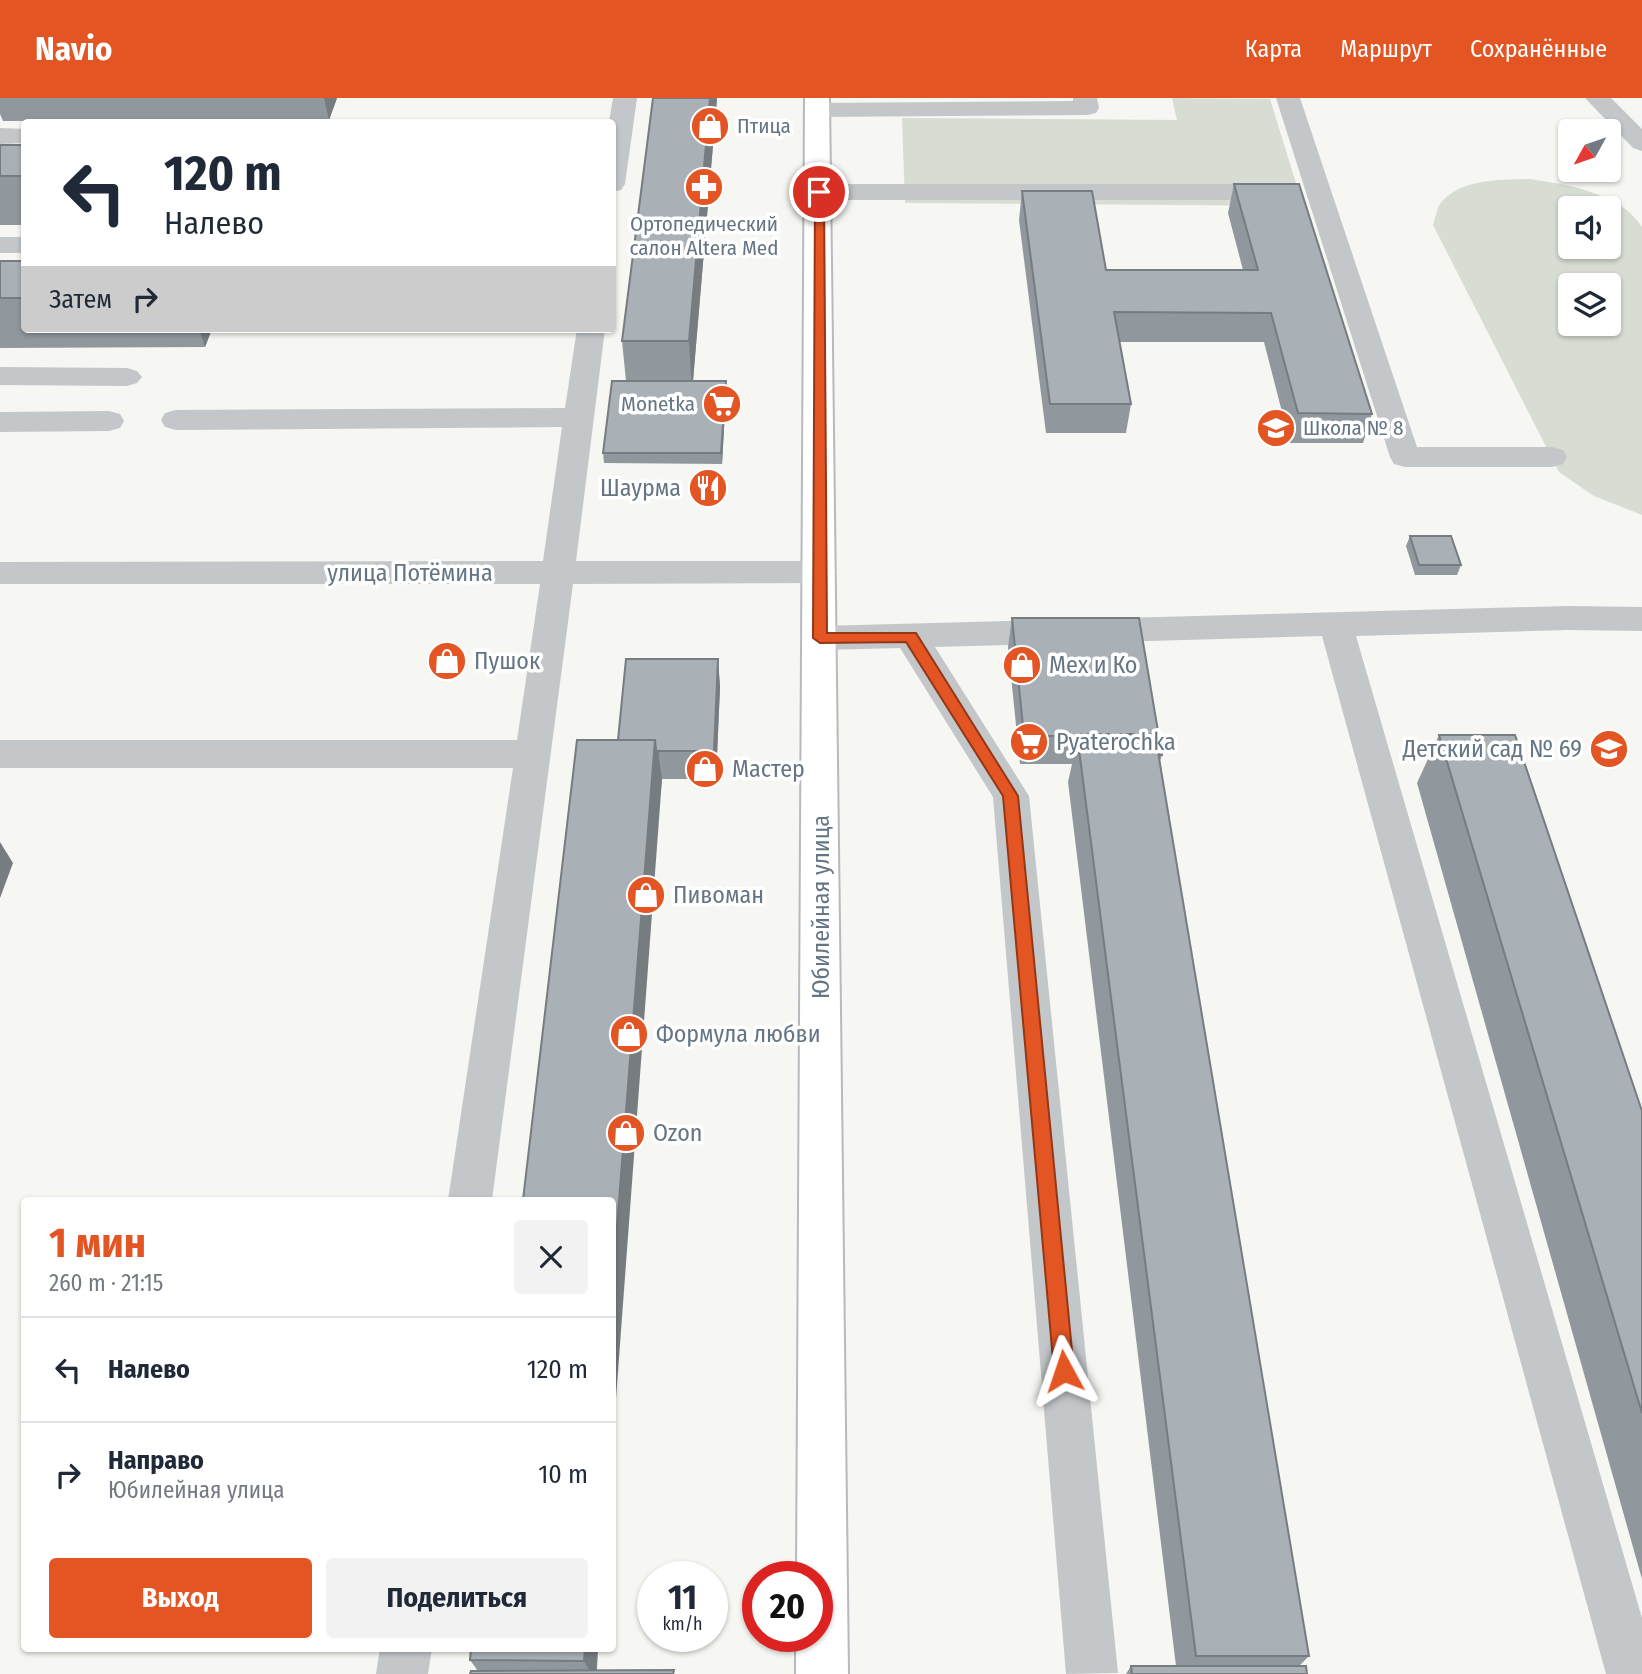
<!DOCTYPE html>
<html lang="ru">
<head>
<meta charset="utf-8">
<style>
	:root { --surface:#fff; --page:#f2f2f3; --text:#1f2937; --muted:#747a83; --line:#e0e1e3; --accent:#e45524 }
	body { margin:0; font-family:"Fira Sans Condensed",sans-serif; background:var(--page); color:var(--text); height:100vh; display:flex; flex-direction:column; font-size:26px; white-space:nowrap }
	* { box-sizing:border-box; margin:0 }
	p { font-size:23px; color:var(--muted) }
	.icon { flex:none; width:38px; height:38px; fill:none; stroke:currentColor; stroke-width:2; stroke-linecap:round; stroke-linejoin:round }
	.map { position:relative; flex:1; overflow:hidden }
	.side { position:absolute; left:21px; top:1099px; width:595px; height:455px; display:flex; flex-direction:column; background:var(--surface); border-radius:7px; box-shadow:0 2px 5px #0004 }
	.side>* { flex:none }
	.top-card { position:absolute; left:21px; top:21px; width:595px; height:214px; border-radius:7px; box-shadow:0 2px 5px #0004; background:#fff; color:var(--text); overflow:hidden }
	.needle { width:46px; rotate:230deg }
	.fabs { position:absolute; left:1558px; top:21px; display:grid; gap:14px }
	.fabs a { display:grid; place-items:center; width:63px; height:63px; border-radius:7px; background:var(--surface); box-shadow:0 2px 5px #0004; font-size:35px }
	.speed { position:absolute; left:637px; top:1463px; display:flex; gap:14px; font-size:35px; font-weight:700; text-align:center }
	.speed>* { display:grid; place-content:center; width:91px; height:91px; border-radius:50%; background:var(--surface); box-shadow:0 2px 5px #0004; line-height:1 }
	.speed small { font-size:18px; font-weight:400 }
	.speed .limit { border:10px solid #d22; background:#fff; color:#111 }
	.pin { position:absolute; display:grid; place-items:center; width:60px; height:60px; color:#fff; margin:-30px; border:4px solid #fff; border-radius:50%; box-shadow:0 2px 7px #0007 }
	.me { position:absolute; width:77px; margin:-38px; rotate:355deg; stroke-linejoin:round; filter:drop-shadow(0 0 5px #0008) }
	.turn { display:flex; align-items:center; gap:24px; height:147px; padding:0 28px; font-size:32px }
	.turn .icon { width:91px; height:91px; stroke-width:2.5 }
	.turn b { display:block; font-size:49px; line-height:60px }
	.then { display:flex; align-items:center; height:66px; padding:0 28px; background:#0003; gap:14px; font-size:26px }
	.round { display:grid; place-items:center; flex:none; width:74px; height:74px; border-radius:7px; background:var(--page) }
	.headline { display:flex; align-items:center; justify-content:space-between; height:119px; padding:0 28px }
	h1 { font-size:42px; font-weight:700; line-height:52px; color:var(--accent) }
	.primary-button { display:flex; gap:14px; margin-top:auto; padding:14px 28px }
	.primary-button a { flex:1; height:80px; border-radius:7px; background:var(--accent); color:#fff; font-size:28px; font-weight:700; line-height:80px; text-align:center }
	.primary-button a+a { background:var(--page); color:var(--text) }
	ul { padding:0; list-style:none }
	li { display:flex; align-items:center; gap:21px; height:105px; padding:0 28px; border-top:2px solid var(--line) }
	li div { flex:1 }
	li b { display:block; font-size:26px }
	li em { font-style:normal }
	header { display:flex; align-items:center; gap:42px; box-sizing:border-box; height:98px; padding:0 35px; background:var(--accent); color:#fff }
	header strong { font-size:33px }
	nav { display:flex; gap:38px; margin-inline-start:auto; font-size:24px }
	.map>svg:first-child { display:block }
	.green { fill:#d7ddd3; fill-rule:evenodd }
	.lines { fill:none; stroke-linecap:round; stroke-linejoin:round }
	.major-casing { stroke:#b6babe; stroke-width:4 }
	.minor { fill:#c3c7ca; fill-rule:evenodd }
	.major { fill:#fff; fill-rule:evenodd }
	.wall { fill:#91989d }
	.shaded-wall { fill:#767c80 }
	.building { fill:#a9b1b7; stroke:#767c80; stroke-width:2 }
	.route { fill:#e45524; stroke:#943717; stroke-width:2 }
	.labels { text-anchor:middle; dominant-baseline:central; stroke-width:7; stroke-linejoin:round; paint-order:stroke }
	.far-poi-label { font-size:21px; fill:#657584; stroke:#fff; text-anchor:start }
	.poi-label { font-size:24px; fill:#657584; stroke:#fff; text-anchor:start }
	.street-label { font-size:24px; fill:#657584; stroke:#fff }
</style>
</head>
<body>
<header>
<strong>Navio</strong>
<nav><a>Карта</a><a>Маршрут</a><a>Сохранённые</a></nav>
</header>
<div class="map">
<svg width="1642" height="1576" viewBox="0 0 1642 1576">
	<rect width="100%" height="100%" fill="#f6f6f2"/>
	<g class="green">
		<polygon points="1172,0 1270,1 1303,108 905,105 902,20 1177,22"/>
		<path d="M1530,81C1567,87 1620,94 1642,129V417L1594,398L1559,374L1433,127C1435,121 1437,111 1440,106C1460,80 1501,82 1530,81ZM1570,110H1608V149H1570ZM1570,187H1608V226H1570Z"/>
	</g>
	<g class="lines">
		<g class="major-casing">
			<polygon id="major" points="805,0 829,0 848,1576 796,1576 796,1538 817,1538 817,1479 797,1479"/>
		</g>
		<g class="minor">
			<polygon points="613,0 637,0 625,86 621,92 612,94 612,24 609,24"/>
			<polygon points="1073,0 1097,0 1099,10 1096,15 1087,17 817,19 808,17 805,12 808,7 817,5 1073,3"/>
			<polygon points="1276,0 1300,0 1417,349 1552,349 1563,352 1567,359 1563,366 1552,369 1405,369 1394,366 1390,359"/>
			<polygon points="1585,0 1611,0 1642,31 1642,53 1633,50"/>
			<polygon points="0,30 24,31 24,45 0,46"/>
			<polygon points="819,86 1286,86 1295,88 1299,94 1295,100 1286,102 819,102 810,100 806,94 810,88"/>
			<rect x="0" y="139" width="24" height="16"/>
			<polygon points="577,231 605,231 576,463 820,463 832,466 836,474 832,482 820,485 573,486 492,1102 448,1102 513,670 0,670 0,642 517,642 540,486 0,486 0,464 543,463 562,329 176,332 165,329 161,322 165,315 176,312 565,310"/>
			<polygon points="0,269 127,270 137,273 142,279 137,285 127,288 0,287"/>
			<polygon points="109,313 120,316 124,323 120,330 109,333 0,334 0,314"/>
			<polygon points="1568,508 1642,509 1642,533 1568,532 1356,538 1642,1520 1642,1576 1606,1576 1322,538 935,549 1029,698 1118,1575 1066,1576 993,699 900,550 820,552 808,549 803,540 808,531 820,528"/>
			<polygon points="380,1550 432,1550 428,1576 376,1576"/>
		</g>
		<use href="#major" class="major"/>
	</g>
	<g class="wall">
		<polygon points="0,0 337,0 329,22 3,23 0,16"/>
		<polygon points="653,0 717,0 693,283 726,294 722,366 604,365 603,355 626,283 622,243"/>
		<rect x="0" y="47" width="24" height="80"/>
		<polygon points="1234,86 1372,316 1363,345 1290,345 1264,244 1119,244 1131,306 1126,335 1046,335 1019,122 1022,93 1106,172 1243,172 1228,115"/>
		<polygon points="0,163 24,163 24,231 212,231 205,249 0,250"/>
		<polygon points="1410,438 1461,467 1457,477 1415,477 1406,448"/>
		<polygon points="1012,520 1162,657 1160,663 1309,1558 1299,1568 1307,1576 1126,1576 1131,1568 1176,1568 1068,684 1072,666 1020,666 1008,549"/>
		<polygon points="718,561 720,589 716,681 662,681 661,690 618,642"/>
		<polygon points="1439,637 1642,1013 1642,1481 1417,685"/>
		<polygon points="598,1550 597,1572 478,1573 470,1562"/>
	</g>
	<g class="shaded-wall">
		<polygon points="324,0 337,0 329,22"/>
		<polygon points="710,0 717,0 692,294 689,243"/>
		<polygon points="199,231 212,231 205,249"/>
		<polygon points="726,283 726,294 722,366 721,355"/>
		<polygon points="718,561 720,589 716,681 714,653"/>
		<polygon points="655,642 658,653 662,681 612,1354 612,1192"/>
		<polygon points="0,744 13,765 0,800"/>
		<polygon points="585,1550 598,1550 596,1576 591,1576 584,1563"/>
	</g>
	<g class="building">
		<polygon points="653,0 710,0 689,243 622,243"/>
		<rect x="0" y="47" width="24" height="31"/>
		<polygon points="1234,86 1299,86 1372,316 1298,315 1271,215 1114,214 1131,306 1050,306 1022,93 1092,93 1106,172 1258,172"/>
		<rect x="0" y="163" width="24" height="37"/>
		<polygon points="612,283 726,283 721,355 603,355"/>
		<polygon points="1410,438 1451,438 1461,467 1419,467"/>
		<polygon points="1012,520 1139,520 1162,657 1159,657 1155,636 1077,636 1078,638 1024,638"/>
		<polygon points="626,561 718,561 714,653 658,653 657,662 655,642 618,642"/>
		<polygon points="1077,636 1155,636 1309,1558 1196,1558"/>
		<polygon points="1439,637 1515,637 1642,1013 1642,1315"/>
		<polygon points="577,642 655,642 612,1192 612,1102 523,1102"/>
		<polygon points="471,1550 585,1550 584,1563 470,1562"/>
		<polygon points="1131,1568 1306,1568 1307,1576 1132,1576"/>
		<polygon points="674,1572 673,1576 470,1576 471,1573"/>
	</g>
	<polygon class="route" points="815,91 824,94 827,535 916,535 1018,698 1074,1273 1071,1280 1064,1283 1057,1280 1054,1273 1003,698 906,544 820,545 813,540"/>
	<defs>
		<g id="shop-disc" transform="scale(2.0125)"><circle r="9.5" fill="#e45524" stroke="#fff"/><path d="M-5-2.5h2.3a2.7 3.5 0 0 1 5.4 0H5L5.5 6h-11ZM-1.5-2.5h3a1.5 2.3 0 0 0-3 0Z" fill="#fff"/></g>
		<g id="pharmacy-disc" transform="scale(2.0125)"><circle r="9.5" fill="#e45524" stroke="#fff"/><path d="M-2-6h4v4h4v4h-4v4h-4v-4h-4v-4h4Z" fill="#fff"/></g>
		<g id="supermarket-disc" transform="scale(2.0125)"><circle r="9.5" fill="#e45524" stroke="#fff"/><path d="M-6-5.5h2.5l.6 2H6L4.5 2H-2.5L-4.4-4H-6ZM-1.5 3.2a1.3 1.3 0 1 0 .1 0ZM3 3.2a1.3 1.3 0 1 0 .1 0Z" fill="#fff"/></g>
		<g id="school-disc" transform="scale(2.0125)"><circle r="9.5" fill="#e45524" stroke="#fff"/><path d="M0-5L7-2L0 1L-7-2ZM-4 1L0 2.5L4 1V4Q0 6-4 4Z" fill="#fff"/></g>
		<g id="restaurant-disc" transform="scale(2.0125)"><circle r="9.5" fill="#e45524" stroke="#fff"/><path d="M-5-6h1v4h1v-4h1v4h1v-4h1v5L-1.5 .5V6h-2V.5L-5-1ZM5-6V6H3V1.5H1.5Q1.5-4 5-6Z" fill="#fff"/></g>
	</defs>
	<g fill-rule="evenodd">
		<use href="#shop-disc" x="710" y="28"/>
		<use href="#pharmacy-disc" x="704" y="89"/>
		<use href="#supermarket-disc" x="722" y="306"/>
		<use href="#school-disc" x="1276" y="330"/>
		<use href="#restaurant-disc" x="708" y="390"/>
		<use href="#shop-disc" x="447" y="563"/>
		<use href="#shop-disc" x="1022" y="567"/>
		<use href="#supermarket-disc" x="1029" y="644"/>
		<use href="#school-disc" x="1609" y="651"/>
		<use href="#shop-disc" x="705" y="671"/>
		<use href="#shop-disc" x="646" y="797"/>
		<use href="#shop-disc" x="629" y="936"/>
		<use href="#shop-disc" x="626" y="1035"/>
	</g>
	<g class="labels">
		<g class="far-poi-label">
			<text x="737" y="28">Птица</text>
			<text x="704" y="126" text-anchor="middle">Ортопедический<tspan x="704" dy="24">салон Altera Med</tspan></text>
			<text x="695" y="306" text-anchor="end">Monetka</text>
			<text x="1303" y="330">Школа № 8</text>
		</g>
		<g class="poi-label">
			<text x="681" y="390" text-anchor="end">Шаурма</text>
			<text x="474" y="563">Пушок</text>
			<text x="1049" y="567">Мех и Ко</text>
			<text x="1056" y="644">Pyaterochka</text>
			<text x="1582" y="651" text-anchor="end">Детский сад № 69</text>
			<text x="732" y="671">Мастер</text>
			<text x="673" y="797">Пивоман</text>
			<text x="656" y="936">Формула любви</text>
			<text x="653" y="1035">Ozon</text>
		</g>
		<g class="street-label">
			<text x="410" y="475">улица Потёмина</text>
			<text transform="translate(821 809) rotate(-90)">Юбилейная улица</text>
		</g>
	</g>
</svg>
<div class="fabs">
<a><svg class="needle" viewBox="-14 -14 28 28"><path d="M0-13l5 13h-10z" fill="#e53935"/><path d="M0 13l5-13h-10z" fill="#747a83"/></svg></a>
<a><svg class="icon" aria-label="sound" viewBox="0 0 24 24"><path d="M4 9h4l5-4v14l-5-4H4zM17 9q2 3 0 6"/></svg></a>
<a><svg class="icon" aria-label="layers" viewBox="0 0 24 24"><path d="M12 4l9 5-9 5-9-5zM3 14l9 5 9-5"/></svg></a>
</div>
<div class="speed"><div>11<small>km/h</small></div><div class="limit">20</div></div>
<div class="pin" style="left:819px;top:94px;background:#d93025"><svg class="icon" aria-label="arrive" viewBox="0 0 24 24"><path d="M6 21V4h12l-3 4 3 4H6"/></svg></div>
<svg class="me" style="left:1064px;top:1273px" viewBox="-20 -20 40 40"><path d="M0-17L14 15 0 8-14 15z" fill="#e45524" stroke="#fff" stroke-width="4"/></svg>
<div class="top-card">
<div class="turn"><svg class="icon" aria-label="left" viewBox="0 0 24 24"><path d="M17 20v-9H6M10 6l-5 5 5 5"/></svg><div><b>120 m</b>Налево</div></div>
<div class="then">Затем<svg class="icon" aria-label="right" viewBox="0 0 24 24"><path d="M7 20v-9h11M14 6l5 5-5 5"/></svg></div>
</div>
<section class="side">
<div class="headline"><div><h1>1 мин</h1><p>260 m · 21:15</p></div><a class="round"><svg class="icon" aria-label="close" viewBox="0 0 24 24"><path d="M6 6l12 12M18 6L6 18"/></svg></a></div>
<ul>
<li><svg class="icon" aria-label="left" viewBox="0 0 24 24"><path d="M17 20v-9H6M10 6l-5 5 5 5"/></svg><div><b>Налево</b></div><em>120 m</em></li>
<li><svg class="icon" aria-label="right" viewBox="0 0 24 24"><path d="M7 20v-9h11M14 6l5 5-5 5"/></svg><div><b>Направо</b><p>Юбилейная улица</p></div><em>10 m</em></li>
</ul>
<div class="primary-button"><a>Выход</a><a>Поделиться</a></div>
</section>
</div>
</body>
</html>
